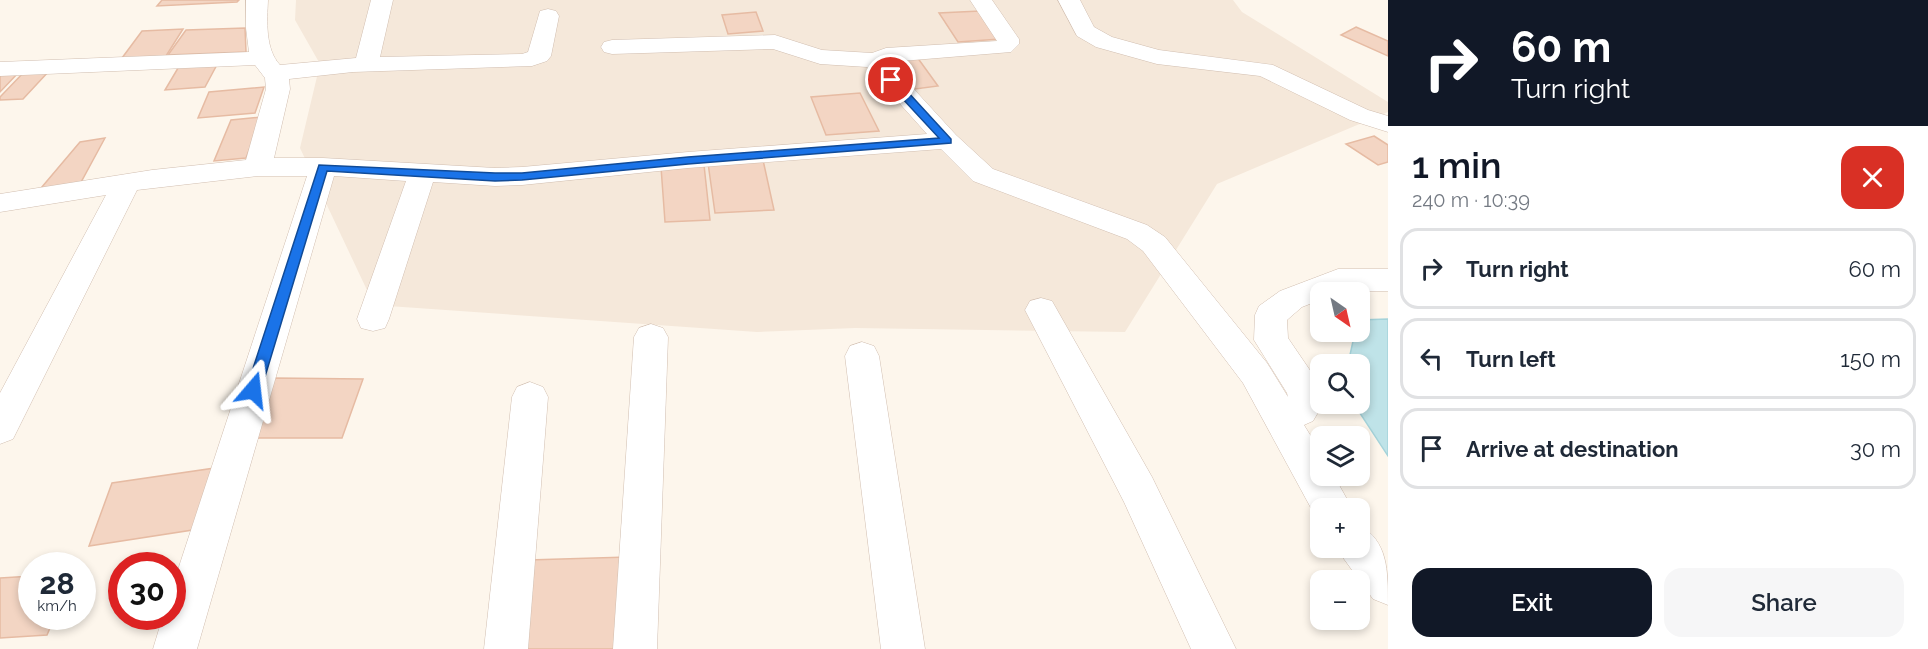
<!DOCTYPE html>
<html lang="en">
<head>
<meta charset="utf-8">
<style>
	:root { --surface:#fff; --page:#f6f6f7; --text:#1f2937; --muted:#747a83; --line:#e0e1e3; --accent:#111827 }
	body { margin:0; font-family:Raleway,sans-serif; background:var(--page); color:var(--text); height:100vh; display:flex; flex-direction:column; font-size:22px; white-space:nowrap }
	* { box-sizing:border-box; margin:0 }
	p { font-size:20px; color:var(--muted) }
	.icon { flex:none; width:33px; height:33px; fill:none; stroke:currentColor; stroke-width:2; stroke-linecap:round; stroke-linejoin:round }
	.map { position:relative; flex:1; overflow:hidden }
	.sheet { display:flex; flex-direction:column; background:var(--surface); width:540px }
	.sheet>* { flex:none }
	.top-card { background:#111827; color:#fff; overflow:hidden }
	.needle { width:39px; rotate:146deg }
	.tools { position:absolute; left:1310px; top:282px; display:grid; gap:12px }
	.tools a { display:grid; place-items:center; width:60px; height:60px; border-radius:12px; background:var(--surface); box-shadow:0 3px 9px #0003; font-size:30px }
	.speed { position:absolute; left:18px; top:552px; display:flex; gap:12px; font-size:30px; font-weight:700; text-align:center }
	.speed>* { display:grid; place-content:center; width:78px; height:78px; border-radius:50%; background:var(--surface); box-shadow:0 3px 9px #0003; line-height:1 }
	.speed small { font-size:15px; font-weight:400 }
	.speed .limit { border:9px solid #d22; background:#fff; color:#111 }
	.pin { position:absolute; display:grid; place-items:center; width:51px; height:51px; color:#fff; margin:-26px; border:3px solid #fff; border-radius:50%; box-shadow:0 2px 6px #0007 }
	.me { position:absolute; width:66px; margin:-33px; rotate:17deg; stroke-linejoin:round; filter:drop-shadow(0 0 4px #0008) }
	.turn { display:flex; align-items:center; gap:21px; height:126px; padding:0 24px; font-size:27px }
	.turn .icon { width:78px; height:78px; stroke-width:2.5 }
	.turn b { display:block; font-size:42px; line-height:51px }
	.round { display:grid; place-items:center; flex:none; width:63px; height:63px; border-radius:18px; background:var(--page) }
	.head { display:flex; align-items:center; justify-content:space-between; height:102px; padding:0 24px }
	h1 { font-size:36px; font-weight:600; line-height:45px; color:var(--accent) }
	.action { display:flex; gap:12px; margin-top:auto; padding:12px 24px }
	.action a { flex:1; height:69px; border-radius:18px; background:var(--accent); color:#fff; font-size:24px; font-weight:600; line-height:69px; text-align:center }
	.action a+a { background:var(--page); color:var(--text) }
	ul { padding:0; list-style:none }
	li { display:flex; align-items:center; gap:18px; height:81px; margin:0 12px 9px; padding:0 12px; border:3px solid var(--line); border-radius:18px }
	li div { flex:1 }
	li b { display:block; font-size:22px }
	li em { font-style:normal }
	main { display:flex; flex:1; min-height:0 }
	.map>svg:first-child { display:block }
	.residential { fill:#f5e8da }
	.water { fill:#bfe3e8; stroke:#a5d3da; stroke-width:1.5 }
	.building { fill:#f3d5c3; stroke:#e6bba3; stroke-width:1.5 }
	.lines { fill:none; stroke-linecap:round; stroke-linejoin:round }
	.street-casing { stroke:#d1beb0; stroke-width:1 }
	.street { fill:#fff; fill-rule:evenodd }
	.route { fill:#1a73e8; stroke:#114b97; stroke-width:1.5 }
</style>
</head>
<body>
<main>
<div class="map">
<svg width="1388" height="649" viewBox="0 0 1388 649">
	<rect width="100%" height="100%" fill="#fdf6ec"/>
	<polygon class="residential" points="296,0 1233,0 1242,12 1388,102 1388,112 1217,184 1125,332 855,328 757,332 374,305 300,148 320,64 295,20"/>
	<polygon class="water" points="1388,319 1388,456 1354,404 1359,404 1359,364 1348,364 1355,332 1359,332 1359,320"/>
	<g class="building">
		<polygon points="162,0 239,0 237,2 157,6"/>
		<polygon points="980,11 1000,39 958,42 939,13"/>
		<polygon points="756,12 763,31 728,34 722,15"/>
		<polygon points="1356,27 1388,41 1388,56 1341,35"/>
		<polygon points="245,28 246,52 168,55 186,30"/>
		<polygon points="183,29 166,56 122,58 142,31"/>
		<polygon points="917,57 938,86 915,89 893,60"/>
		<polygon points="219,61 205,87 165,90 181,63"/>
		<polygon points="26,70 50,70 23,99 0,100 0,97"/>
		<polygon points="19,72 0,92 0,73"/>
		<polygon points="264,87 255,113 198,118 209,92"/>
		<polygon points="860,93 879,131 826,135 811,97"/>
		<polygon points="262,117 246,158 214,161 231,120"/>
		<polygon points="1374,136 1388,145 1388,162 1378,165 1346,144"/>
		<polygon points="105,138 80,184 41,188 80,142"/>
		<polygon points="763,160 774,210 715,213 708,163"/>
		<polygon points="704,165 710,220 665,222 661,167"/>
		<polygon points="275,378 363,379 342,438 249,438"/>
		<polygon points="215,468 199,529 89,546 112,483"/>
		<polygon points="628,557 624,649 517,649 528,560"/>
		<polygon points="32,576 32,616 55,616 47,635 0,638 0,578"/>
	</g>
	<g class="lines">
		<g class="street-casing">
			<g id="street">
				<path d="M246,0H268C267,21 265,49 280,65L356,58L371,0H393L380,57L522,54L528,52L540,11L548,9L556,11L559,16L551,56L547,61L532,66L353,72L289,79L290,89L274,158H323L495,168L522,167L688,152L927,134L867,67L820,64L773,49L612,54L604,52L601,47L604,42L612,40L775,35L822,50L872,53L886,48L997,41L970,0H992L1019,39V44L1011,52L889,62L956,135L993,169L1147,225L1165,237L1267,363L1288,397L1287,393L1254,340L1255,315L1259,306L1280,291L1338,269H1388V291L1320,292V300L1302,307L1287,320L1288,338L1320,385V404H1323L1313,421L1304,425L1320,451V476H1334L1352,508H1320V522L1318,521L1243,383L1143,251L1127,239L973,181L941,149L688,168L522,185L495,186L433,182L389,319L385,328L373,331L361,328L357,319L406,181L334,176L197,649H153L163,616H172V588L307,176H258L137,190L13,439L0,444V393L106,195L0,212V194L152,170L246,160L266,89L265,78L255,65L0,76V62L249,52L246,28Z"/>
				<polygon points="1058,0 1080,0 1094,27 1112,37 1159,50 1273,65 1368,110 1388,116 1388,132 1350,120 1260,76 1157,64 1096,47 1077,36"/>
				<polygon points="1041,298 1052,301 1152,477 1236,649 1191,649 1124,502 1025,310 1030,301"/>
				<polygon points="651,324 663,328 668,337 657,649 613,649 634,337 639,328"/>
				<polygon points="862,342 874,346 879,356 925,649 881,649 845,356 850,346"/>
				<polygon points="530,382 543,387 548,397 528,649 484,649 512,397 517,387"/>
				<path d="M1359,525C1388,541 1388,570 1388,605L1373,599L1344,559L1340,548H1359Z"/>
			</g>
		</g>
		<use href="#street" class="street"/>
	</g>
	<polygon class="route" points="888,78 895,78 951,139 951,143 688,164 522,180 495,181 327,171 261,390 259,394 248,394 246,390 319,165 495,173 522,173 688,157 939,138 888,83"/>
</svg>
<div class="tools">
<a><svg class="needle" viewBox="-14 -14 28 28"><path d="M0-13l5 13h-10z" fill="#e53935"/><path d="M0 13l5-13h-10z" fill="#747a83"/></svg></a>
<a><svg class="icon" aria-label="search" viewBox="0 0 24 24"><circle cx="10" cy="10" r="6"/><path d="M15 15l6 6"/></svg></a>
<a><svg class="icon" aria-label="layers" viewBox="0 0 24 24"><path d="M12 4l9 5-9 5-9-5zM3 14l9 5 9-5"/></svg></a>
<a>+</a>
<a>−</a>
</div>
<div class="speed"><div>28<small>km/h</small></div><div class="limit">30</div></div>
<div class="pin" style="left:891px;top:80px;background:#d93025"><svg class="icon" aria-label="arrive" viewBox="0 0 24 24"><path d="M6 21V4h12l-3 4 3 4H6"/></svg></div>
<svg class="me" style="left:253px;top:390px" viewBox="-20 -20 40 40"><path d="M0-17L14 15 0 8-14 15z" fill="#1a73e8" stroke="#fff" stroke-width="4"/></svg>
</div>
<section class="sheet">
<div class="top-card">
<div class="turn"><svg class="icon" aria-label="right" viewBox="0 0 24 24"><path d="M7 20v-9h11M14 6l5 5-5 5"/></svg><div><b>60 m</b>Turn right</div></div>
</div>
<div class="head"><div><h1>1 min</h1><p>240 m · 10:39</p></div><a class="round" style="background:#d93025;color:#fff"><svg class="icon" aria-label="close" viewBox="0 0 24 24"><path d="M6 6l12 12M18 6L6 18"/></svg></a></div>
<ul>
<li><svg class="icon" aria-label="right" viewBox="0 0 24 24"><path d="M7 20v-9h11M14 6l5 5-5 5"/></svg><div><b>Turn right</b></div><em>60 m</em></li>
<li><svg class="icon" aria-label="left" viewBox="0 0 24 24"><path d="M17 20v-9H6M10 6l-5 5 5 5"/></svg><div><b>Turn left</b></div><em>150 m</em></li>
<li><svg class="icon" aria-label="arrive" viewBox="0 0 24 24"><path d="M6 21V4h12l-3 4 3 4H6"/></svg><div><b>Arrive at destination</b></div><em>30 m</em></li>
</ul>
<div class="action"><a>Exit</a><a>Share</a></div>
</section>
</main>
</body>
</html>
